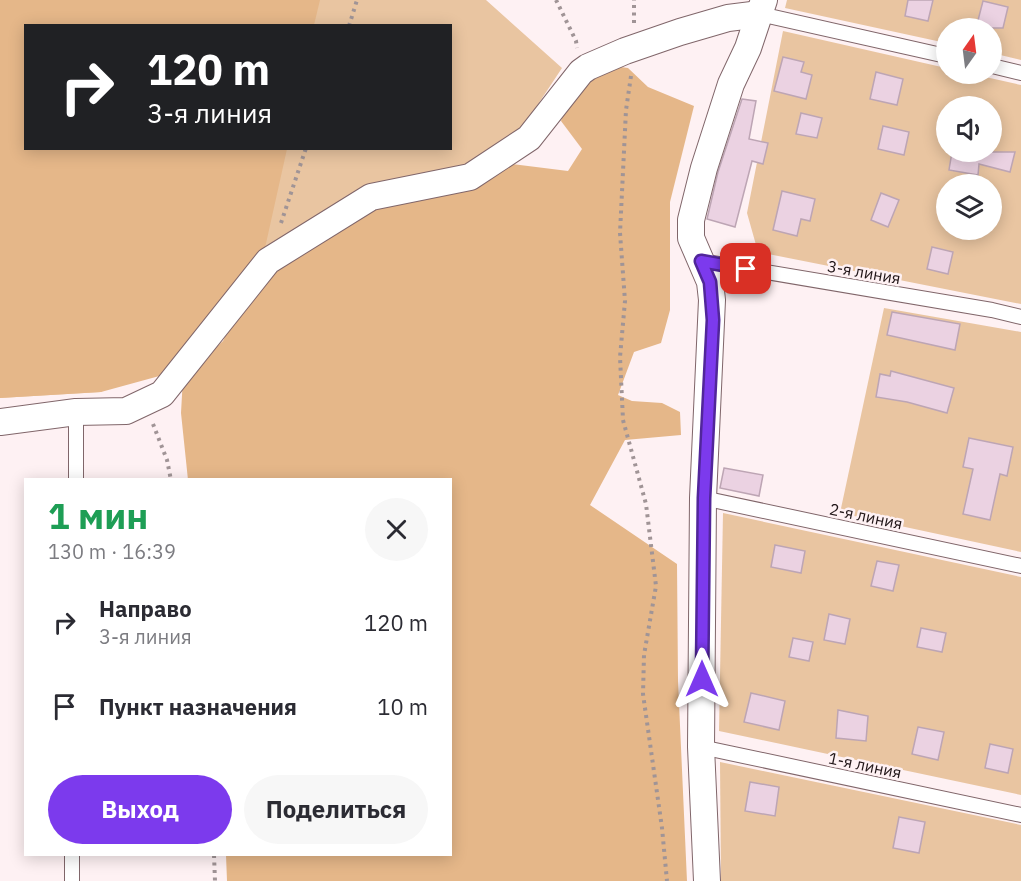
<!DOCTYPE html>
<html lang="ru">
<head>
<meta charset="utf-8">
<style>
	:root { --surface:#fff; --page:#f7f7f7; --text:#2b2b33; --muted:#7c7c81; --accent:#7c3aed }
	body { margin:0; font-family:"IBM Plex Sans",sans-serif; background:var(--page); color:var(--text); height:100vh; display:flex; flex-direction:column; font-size:22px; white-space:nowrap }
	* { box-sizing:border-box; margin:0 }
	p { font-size:20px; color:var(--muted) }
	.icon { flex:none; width:33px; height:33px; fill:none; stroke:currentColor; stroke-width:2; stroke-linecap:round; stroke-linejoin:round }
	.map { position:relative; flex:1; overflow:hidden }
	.details { position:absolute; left:24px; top:478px; width:428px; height:378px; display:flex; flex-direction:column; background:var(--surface); border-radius:0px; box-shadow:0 3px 15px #0003 }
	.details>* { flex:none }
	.top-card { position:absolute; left:24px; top:24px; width:428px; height:126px; border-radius:0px; box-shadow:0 3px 15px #0003; background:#202124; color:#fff; overflow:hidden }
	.needle { width:39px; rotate:14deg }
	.controls { position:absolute; left:936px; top:18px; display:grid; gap:12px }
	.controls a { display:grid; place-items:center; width:66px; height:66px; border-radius:50%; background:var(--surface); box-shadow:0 3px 15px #0003; font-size:30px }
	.pin { position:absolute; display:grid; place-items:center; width:51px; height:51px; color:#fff; margin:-26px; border-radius:12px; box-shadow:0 3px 9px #0006 }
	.me { position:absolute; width:66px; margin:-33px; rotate:0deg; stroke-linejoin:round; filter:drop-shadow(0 0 4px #0008) }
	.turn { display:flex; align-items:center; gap:21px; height:126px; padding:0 24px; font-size:27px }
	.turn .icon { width:78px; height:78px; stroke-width:2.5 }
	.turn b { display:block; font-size:42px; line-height:51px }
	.round { display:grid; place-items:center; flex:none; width:63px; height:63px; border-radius:32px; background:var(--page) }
	.summary { display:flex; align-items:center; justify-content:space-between; height:102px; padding:0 24px }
	h1 { font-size:36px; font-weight:700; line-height:45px; color:#1e9e55 }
	.cta { display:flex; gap:12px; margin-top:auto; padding:12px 24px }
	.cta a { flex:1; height:69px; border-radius:36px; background:var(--accent); color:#fff; font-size:24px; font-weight:700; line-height:69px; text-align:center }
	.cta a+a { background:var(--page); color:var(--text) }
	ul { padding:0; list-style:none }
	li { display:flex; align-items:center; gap:18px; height:84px; padding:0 24px }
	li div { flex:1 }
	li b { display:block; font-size:22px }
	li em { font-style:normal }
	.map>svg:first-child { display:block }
	.green { fill:#e9c5a1; fill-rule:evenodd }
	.forest { fill:#e5b789 }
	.building { fill:#ebd2e2; stroke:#bda5b4; stroke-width:1.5 }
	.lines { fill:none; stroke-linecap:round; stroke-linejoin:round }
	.service-casing { stroke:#80666a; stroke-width:16 }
	.minor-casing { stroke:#80666a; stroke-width:28 }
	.path { stroke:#a09496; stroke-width:4; stroke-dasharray:3 4.5; stroke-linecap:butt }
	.service { stroke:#fff; stroke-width:14 }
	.minor { stroke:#fff; stroke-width:26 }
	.route-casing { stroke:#51269a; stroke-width:15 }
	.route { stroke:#7c3aed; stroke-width:10 }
	.labels { text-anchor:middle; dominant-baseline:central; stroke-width:5; stroke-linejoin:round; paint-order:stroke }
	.street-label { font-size:16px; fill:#211618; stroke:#fef1f3 }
</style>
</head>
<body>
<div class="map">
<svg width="1021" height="881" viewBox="0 0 1021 881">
	<rect width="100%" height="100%" fill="#fef1f3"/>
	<g class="green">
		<path d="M0,0H486L562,68L515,139L101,392L0,398ZM26,26H450V148H26Z"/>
		<polygon points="787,0 1021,0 1021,60 992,53 992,28 946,28 946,43 785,8"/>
		<path d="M783,31L946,68V74H972L1021,85V304L758,252L747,213ZM946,106H992V152H946ZM946,184H992V230H946Z"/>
		<polygon points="884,308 1021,332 1021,552 840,513"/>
		<polygon points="723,513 1021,577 1021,795 719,731"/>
		<polygon points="720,762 1021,825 1021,881 721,881"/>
	</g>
	<g class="forest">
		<polygon points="0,0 320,0 314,25 26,26 26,148 287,149 263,257 163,375 101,392 0,398"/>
		<polygon points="605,65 628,68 648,87 694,106 670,202 670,310 661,343 634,352 618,395 632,401 662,403 680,412 681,435 625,440 590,505 677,564 678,681 687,881 227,881 226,855 450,855 450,480 188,480 181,413 183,377 223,341 242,300 272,263 376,200 505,163 568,171 582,149 561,121 571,94"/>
	</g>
	<g class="building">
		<polygon points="908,0 933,0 928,21 905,16"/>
		<polygon points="983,1 1008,7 1003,28 976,28"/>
		<polygon points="783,57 804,62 801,72 812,75 806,99 774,91"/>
		<polygon points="876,72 903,79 897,105 870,99"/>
		<polygon points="742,99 756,101 749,139 768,143 763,164 752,161 735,227 707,219 718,172"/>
		<polygon points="801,113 822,118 817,138 796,134"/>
		<polygon points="883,126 909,132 904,155 878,149"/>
		<polygon points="952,152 1015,152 1010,172 979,164 978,175 949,170"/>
		<polygon points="782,191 815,199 810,221 801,219 797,236 773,230"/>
		<polygon points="881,193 899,200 888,227 871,220"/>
		<polygon points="932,247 953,252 948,274 927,269"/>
		<polygon points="892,312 960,324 955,350 887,335"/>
		<polygon points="891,371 954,388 947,413 907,402 876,397 880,374 890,376"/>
		<polygon points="969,438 1013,447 1007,476 1000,474 990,520 963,514 973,469 963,467"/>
		<polygon points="724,468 763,475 759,496 720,488"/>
		<polygon points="775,545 805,551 801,573 771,567"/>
		<polygon points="877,561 899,565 893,591 871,586"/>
		<polygon points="829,614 850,619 845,644 824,640"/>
		<polygon points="921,628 946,633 942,652 917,647"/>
		<polygon points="793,638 813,642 809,661 789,657"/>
		<polygon points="751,693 785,701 779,730 744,722"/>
		<polygon points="838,710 868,716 866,741 836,738"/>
		<polygon points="918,727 944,732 938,760 912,754"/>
		<polygon points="990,744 1013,749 1008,773 985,768"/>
		<polygon points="750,782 779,787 775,816 745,811"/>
		<polygon points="899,817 925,822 919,853 893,848"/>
	</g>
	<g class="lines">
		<g class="service-casing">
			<g id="service">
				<polyline points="760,14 946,56"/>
				<polyline points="992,66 1021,73"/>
				<polyline points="701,261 992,310 1021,317"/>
				<polyline points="76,480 76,412"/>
				<polyline points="703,498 1021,566"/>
				<polyline points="701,747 1021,815"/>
				<polyline points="72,881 72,855"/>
			</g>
		</g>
		<g class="minor-casing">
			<g id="minor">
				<polyline points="0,422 76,412 126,411 162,394 268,261 371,197 470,177 529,138 581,72 588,67 625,51 680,32 728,18 760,14"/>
				<polyline points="707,881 701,747 703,498 712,300 710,282 691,238 691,220 704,168 731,84 748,48 764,0"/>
			</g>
		</g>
		<g class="path">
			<polyline points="556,0 576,41 577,48"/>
			<polyline points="634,23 634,0"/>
			<polyline points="349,26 357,0"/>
			<polyline points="631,76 626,110 620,233 625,301 620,357 623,420 646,504 656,586 644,655 643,694 662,828 667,881"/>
			<polyline points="281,223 306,148"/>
			<polyline points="153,424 167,460 171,480"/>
			<polyline points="214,855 215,881"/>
		</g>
		<use href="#service" class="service"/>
		<use href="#minor" class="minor"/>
	</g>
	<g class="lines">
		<g class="route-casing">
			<polyline id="route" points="702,679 704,498 713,320 710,282 701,261 746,269"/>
		</g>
		<use href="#route" class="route"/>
	</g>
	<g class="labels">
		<g class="street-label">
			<text transform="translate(864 272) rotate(10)">3-я линия</text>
			<text transform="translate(866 516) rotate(12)">2-я линия</text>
			<text transform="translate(865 765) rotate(12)">1-я линия</text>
		</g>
	</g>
</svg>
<div class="controls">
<a><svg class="needle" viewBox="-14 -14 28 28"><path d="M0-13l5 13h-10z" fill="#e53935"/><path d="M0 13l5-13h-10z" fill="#7c7c81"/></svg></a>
<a><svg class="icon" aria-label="sound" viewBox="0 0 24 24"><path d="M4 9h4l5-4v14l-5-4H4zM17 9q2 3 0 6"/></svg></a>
<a><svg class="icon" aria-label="layers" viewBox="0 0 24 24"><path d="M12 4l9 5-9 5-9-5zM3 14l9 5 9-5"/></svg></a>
</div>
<div class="pin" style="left:746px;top:269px;background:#d93025"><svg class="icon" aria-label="arrive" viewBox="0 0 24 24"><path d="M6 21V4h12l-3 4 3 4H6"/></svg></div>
<svg class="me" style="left:702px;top:679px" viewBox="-20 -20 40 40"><path d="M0-17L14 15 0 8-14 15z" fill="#7c3aed" stroke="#fff" stroke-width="4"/></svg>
<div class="top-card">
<div class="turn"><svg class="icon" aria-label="right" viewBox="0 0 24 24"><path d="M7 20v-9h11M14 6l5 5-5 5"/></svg><div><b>120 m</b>3-я линия</div></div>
</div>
<section class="details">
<div class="summary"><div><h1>1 мин</h1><p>130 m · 16:39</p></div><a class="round"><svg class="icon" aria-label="close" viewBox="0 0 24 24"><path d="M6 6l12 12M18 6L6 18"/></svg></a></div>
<ul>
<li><svg class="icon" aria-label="right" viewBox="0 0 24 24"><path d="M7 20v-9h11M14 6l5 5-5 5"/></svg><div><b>Направо</b><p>3-я линия</p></div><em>120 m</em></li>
<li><svg class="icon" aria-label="arrive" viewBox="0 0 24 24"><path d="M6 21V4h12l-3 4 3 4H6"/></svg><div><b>Пункт назначения</b></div><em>10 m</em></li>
</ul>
<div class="cta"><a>Выход</a><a>Поделиться</a></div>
</section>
</div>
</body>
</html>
